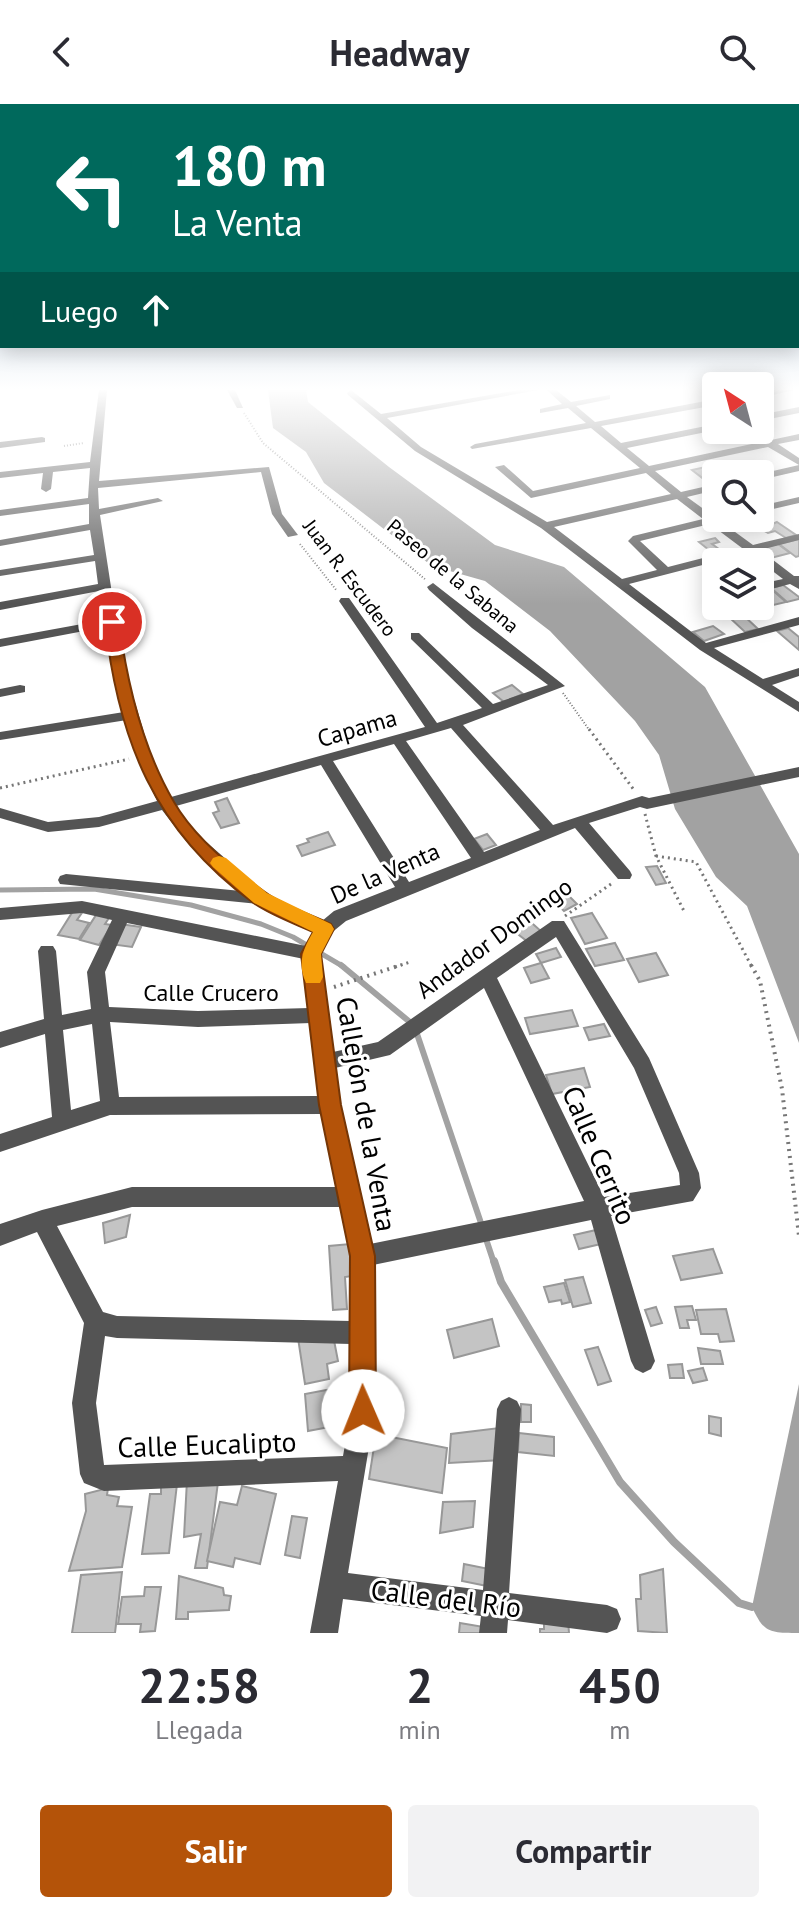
<!DOCTYPE html>
<html lang="es">
<head>
<meta charset="utf-8">
<style>
	:root { --surface:#fff; --page:#f2f2f3; --text:#2b2b33; --muted:#7c7c81; --accent:#b45309 }
	body { margin:0; font-family:"PT Sans",sans-serif; background:var(--page); color:var(--text); height:100vh; display:flex; flex-direction:column; font-size:30px; white-space:nowrap }
	* { box-sizing:border-box; margin:0 }
	p { font-size:26px; color:var(--muted) }
	.icon { flex:none; width:44px; height:44px; fill:none; stroke:currentColor; stroke-width:2; stroke-linecap:round; stroke-linejoin:round }
	.map { position:relative; height:1529px; overflow:hidden }
	.sheet { display:flex; flex-direction:column; background:var(--surface); flex:1 }
	.sheet>* { flex:none }
	.hud { position:absolute; left:0px; top:0px; width:800px; height:244px; box-shadow:0 4px 20px #0003; background:#00695c; color:#fff; overflow:hidden }
	.needle { width:52px; rotate:324deg }
	.controls { position:absolute; left:702px; top:268px; display:grid; gap:16px }
	.controls a { display:grid; place-items:center; width:72px; height:72px; border-radius:8px; background:var(--surface); box-shadow:0 4px 20px #0003; font-size:40px }
	.pin { position:absolute; display:grid; place-items:center; width:68px; height:68px; color:#fff; margin:-34px; border:4px solid #fff; border-radius:50%; box-shadow:0 2px 8px #0007 }
	.me { position:absolute; width:88px; margin:-44px; rotate:359deg; stroke-linejoin:round; filter:drop-shadow(0 0 6px #0008) }
	.turn { display:flex; align-items:center; gap:28px; height:168px; padding:0 40px; font-size:36px }
	.turn .icon { width:104px; height:104px; stroke-width:2.5 }
	.turn b { display:block; font-size:56px; line-height:68px }
	.then { display:flex; align-items:center; height:76px; padding:0 40px; background:#0003; gap:16px; font-size:30px }
	.eta { display:flex; justify-content:space-evenly; align-items:center; height:136px; text-align:center }
	.eta b { font-size:48px; font-weight:700; line-height:56px }
	.action { display:flex; gap:16px; margin-top:auto; padding:16px 40px }
	.action a { flex:1; height:92px; border-radius:8px; background:var(--accent); color:#fff; font-size:32px; font-weight:700; line-height:92px; text-align:center }
	.action a+a { background:var(--page); color:var(--text) }
	header { display:flex; justify-content:space-between; align-items:center; height:104px; padding:0 40px; background:var(--surface); font-size:36px; font-weight:700 }
	.map>svg:first-child { display:block }
	.water { fill:#a2a2a2 }
	.lines { fill:none; stroke-linecap:round; stroke-linejoin:round }
	.stream-far2 { stroke:#a2a2a2; stroke-width:5 }
	.stream-far1 { stroke:#a2a2a2; stroke-width:6 }
	.stream { stroke:#a2a2a2; stroke-width:8 }
	.building { fill:#c4c4c4; stroke:#989898; stroke-width:2 }
	.path-far2 { stroke:#767676; stroke-width:2; stroke-dasharray:1 2; stroke-linecap:butt }
	.path-far1 { stroke:#767676; stroke-width:3; stroke-dasharray:2 4; stroke-linecap:butt }
	.path { stroke:#767676; stroke-width:4; stroke-dasharray:2 5; stroke-linecap:butt }
	.street { fill:#545454; fill-rule:evenodd }
	.route { fill:#b45309; stroke:#753606; stroke-width:2 }
	.slow { fill:#f59e0b }
	.labels { text-anchor:middle; dominant-baseline:central; stroke-width:6; stroke-linejoin:round; paint-order:stroke }
	.far-street-label { font-size:20px; fill:#000; stroke:#fff }
	.street-label { font-size:24px; fill:#000; stroke:#fff }
	.near-street-label { font-size:28px; fill:#000; stroke:#fff }
</style>
</head>
<body>
<header><svg class="icon" aria-label="back" viewBox="0 0 24 24"><path d="M15 5l-7 7 7 7"/></svg>Headway<svg class="icon" aria-label="search" viewBox="0 0 24 24"><circle cx="10" cy="10" r="6"/><path d="M15 15l6 6"/></svg></header>
<div class="map">
<svg width="799" height="1529" viewBox="0 0 799 1529">
	<rect width="100%" height="100%" fill="#fff"/>
	<g class="water">
		<polygon points="268,286 306,286 308,298 389,363 495,441 564,463 705,583 799,750 799,939 747,802 716,773 675,705 659,651 635,617 550,527 485,477 432,462 324,379 306,348 273,324"/>
		<path d="M799,1280V1529C769,1529 764,1529 752,1503Z"/>
	</g>
	<g class="lines">
		<polyline class="stream-far2" points="0,786 94,785 191,801 261,820 293,833 344,863"/>
		<g class="stream-far1">
			<polyline points="341,861 411,919"/>
			<polyline points="416,927 482,1122"/>
			<polyline points="485,1132 494,1159"/>
		</g>
		<polyline class="stream" points="494,1157 501,1178 620,1378 674,1438 739,1499 752,1503"/>
	</g>
	<g class="building">
		<polygon points="752,359 763,367 736,370 728,364"/>
		<polygon points="710,362 721,370 705,376 692,366"/>
		<polygon points="777,418 796,431 786,434 775,427 768,429 761,425"/>
		<polygon points="715,434 719,438 712,440 723,448 714,450 699,438"/>
		<polygon points="799,435 799,452 796,453 779,440"/>
		<polygon points="778,440 790,449 771,454 759,445"/>
		<polygon points="783,481 799,493 799,495 787,498 771,484"/>
		<polygon points="770,484 786,498 765,503 760,499 760,487"/>
		<polygon points="742,510 758,525 745,528 729,513"/>
		<polygon points="713,522 724,530 704,537 693,528"/>
		<polygon points="788,524 799,533 799,546 777,527"/>
		<polygon points="512,581 523,590 504,598 493,589"/>
		<polygon points="227,694 239,719 221,724 213,709 219,707 215,698"/>
		<polygon points="328,728 335,741 302,752 297,742 309,738 307,735"/>
		<polygon points="487,730 496,741 483,746 474,735"/>
		<polygon points="657,762 666,779 656,781 646,763"/>
		<polygon points="563,786 577,800 564,807 550,793"/>
		<polygon points="75,804 84,806 77,816 89,819 79,835 58,831"/>
		<polygon points="98,808 111,811 105,820 112,821 99,841 80,836"/>
		<polygon points="592,809 607,834 585,840 571,814"/>
		<polygon points="523,811 543,829 528,838 506,821"/>
		<polygon points="120,820 141,823 132,843 110,840"/>
		<polygon points="615,839 624,856 595,862 586,845"/>
		<polygon points="556,844 561,853 541,859 536,850"/>
		<polygon points="656,849 668,871 639,878 627,855"/>
		<polygon points="541,859 549,874 531,879 524,864"/>
		<polygon points="572,906 578,922 530,930 525,914"/>
		<polygon points="604,920 610,932 589,936 584,924"/>
		<polygon points="584,964 590,983 552,990 546,971"/>
		<polygon points="130,1111 126,1133 105,1139 103,1119"/>
		<polygon points="596,1126 601,1140 579,1145 574,1131"/>
		<polygon points="350,1140 352,1172 345,1173 347,1205 333,1206 329,1142"/>
		<polygon points="713,1145 722,1169 681,1176 673,1152"/>
		<polygon points="583,1173 591,1199 573,1203 565,1176"/>
		<polygon points="564,1179 570,1198 562,1200 561,1196 549,1198 544,1183"/>
		<polygon points="692,1202 696,1216 687,1216 689,1224 680,1224 675,1203"/>
		<polygon points="656,1203 662,1219 651,1222 645,1206"/>
		<polygon points="726,1205 734,1237 720,1238 718,1230 701,1230 696,1206"/>
		<polygon points="492,1215 499,1242 454,1254 447,1226"/>
		<polygon points="332,1226 338,1257 327,1260 329,1275 305,1280 298,1234"/>
		<polygon points="598,1243 611,1277 598,1281 585,1246"/>
		<polygon points="698,1244 720,1247 723,1260 701,1260"/>
		<polygon points="682,1260 684,1274 670,1274 668,1261"/>
		<polygon points="703,1264 707,1276 693,1279 688,1267"/>
		<polygon points="337,1284 340,1321 308,1327 305,1290"/>
		<polygon points="521,1300 531,1301 531,1318 521,1318"/>
		<polygon points="709,1312 721,1314 721,1332 709,1329"/>
		<polygon points="499,1324 502,1356 449,1359 451,1330"/>
		<polygon points="519,1329 554,1333 554,1352 518,1348"/>
		<polygon points="376,1330 447,1344 442,1389 369,1375"/>
		<polygon points="187,1376 218,1378 207,1464 195,1464 201,1430 184,1433"/>
		<polygon points="177,1380 169,1449 142,1450 150,1390 161,1390 161,1381"/>
		<polygon points="242,1382 276,1390 260,1460 235,1454 233,1463 207,1457 220,1398 237,1401"/>
		<polygon points="108,1384 107,1391 119,1393 117,1402 132,1403 122,1463 69,1467 86,1407 85,1390"/>
		<polygon points="475,1397 473,1423 440,1429 443,1398"/>
		<polygon points="292,1412 307,1414 300,1454 285,1451"/>
		<polygon points="464,1460 494,1466 492,1483 462,1477"/>
		<polygon points="663,1465 667,1529 638,1527 636,1495 641,1495 640,1471"/>
		<polygon points="122,1468 115,1529 72,1529 81,1471"/>
		<polygon points="179,1472 223,1484 224,1491 231,1492 229,1506 188,1508 188,1515 176,1515"/>
		<polygon points="145,1483 161,1483 155,1527 140,1528 141,1520 118,1520 122,1493 144,1492"/>
		<polygon points="544,1513 568,1516 569,1529 540,1529 540,1525 544,1525"/>
		<polygon points="460,1519 484,1523 484,1529 459,1529"/>
	</g>
	<g class="lines">
		<g class="path-far2">
			<polyline points="244,309 263,339 426,476"/>
			<polyline points="64,342 84,339"/>
			<polyline points="300,440 337,487"/>
			<polyline points="563,589 590,627"/>
		</g>
		<g class="path-far1">
			<polyline points="589,625 634,686"/>
			<polyline points="0,684 129,655"/>
			<polyline points="645,710 656,752 684,807"/>
			<polyline points="656,752 696,758 752,863"/>
			<polyline points="565,812 611,780"/>
			<polyline points="395,863 410,858"/>
		</g>
		<g class="path">
			<polyline points="751,861 760,877 782,985 799,1132"/>
			<polyline points="334,883 401,861"/>
		</g>
		<g class="street">
			<path d="M99,286H107L99,377L269,363L282,410L298,431L288,433L272,410L261,368L98,384L99,405L158,394L163,397L100,411L122,555L151,652L171,693L425,623L339,497L341,494H349L437,619L482,604L411,535V529H419L493,600L548,581L472,524L429,486L427,483L433,479L565,582L463,621L553,721L642,692L649,694L799,663V673L647,705L640,703L589,719L630,767L632,771L630,775H618L575,724L346,817L330,830L321,847L333,948L378,938L552,817H564L649,954L699,1069L701,1084L693,1097L611,1112L655,1257L651,1265L643,1269L635,1265L631,1257L591,1116L373,1161L375,1307L348,1469L483,1486L497,1305L501,1297L509,1293L517,1297L521,1305L509,1489L607,1501L617,1505L621,1515L617,1525L607,1529L508,1516L507,1529H479L481,1512L343,1495L338,1529H310L338,1377L104,1387L84,1379L80,1370L72,1299L84,1219L37,1128L0,1142V1120L42,1106L132,1083H337L322,1010L110,1011L0,1048V1030L52,1013L45,930L0,944V928L44,915L38,847L41,842H53L56,847L62,911L91,905L87,868L112,816L82,809L0,816V804L82,797L306,842L314,828L258,800L60,780L58,776L60,772L66,770L241,787L186,737L162,706L99,723L48,728L0,714V704L48,718L99,713L157,697L137,652L127,616L0,636V628L124,608L110,555L105,523L0,543V535L104,516L99,487L0,506V498L98,480L95,457L0,472V466L94,451L90,426L0,442V436L89,420V400L0,412V406L88,394L90,364L53,368L51,385L46,388L41,385L43,369L0,374V368L90,358ZM451,624L540,726L484,748L406,637ZM394,640L471,754L409,778L333,657ZM321,661L395,783L334,807L322,817L266,790L196,729L176,702ZM127,819L304,855L310,904L198,907L109,903L105,868ZM556,833L634,964L679,1069L680,1081L604,1093L497,874ZM484,884L584,1097L370,1140L340,1001L335,964L390,951ZM110,918L198,923L311,919L319,992L119,993ZM92,920L100,997L71,1006L63,926ZM132,1103H341L351,1152V1217L117,1212L103,1208L57,1122ZM105,1232L117,1234L351,1240V1307L343,1352L104,1361L96,1299Z"/>
			<polygon points="227,286 235,286 243,304 237,304"/>
			<path d="M351,286L381,310L519,286H538L387,314L421,343L547,418L671,390L646,369L531,394L495,363L504,361L533,387L640,364L591,324L472,345L470,343L475,340L586,319L568,304L540,309V305L562,300L547,286H556L571,298L610,291V295L576,302L595,318L716,295V301L601,322L621,339L716,320V326L627,344L649,362L761,338L744,326H756L771,336L799,330V336L778,340L799,354V367L760,376V370L799,361L768,343L655,367L681,388L716,380V386L687,393L716,414H725L720,417L753,441L799,430V436L760,446L794,472H799V485L790,480L760,488V480L783,475L749,449L629,480L706,539L799,513V521L714,544L763,575L799,564V572L772,581L799,598V608L700,546L541,424L415,347L348,291L347,289ZM677,395L703,415L633,432L628,437L657,466L622,475L554,423ZM710,420L742,444L668,463L640,437Z"/>
			<polygon points="774,286 794,286 760,294 760,288"/>
			<polygon points="799,303 799,309 760,317 760,311"/>
			<polygon points="42,333 45,334 45,338 0,344 0,338"/>
			<polygon points="799,393 799,399 760,408 760,402"/>
			<polygon points="20,581 25,582 25,588 0,593 0,585"/>
		</g>
	</g>
	<linearGradient id="sky" x2="0" y2="1"><stop stop-color="#8cadcc"/><stop offset="0.57" stop-color="#fff"/><stop offset="1" stop-color="#fff" stop-opacity="0"/></linearGradient>
	<rect width="799" height="500" fill="url(#sky)"/>
	<path class="route" d="M112,514L119,518C127,579 143,645 174,698C194,733 233,765 265,788C284,802 310,810 331,820L334,825L321,850L341,1001L375,1152L376,1307L372,1316L363,1320L353,1316L349,1307L350,1152L319,1001L301,850L313,828C293,819 270,811 252,798C154,726 118,636 105,518Z"/>
	<path class="slow" d="M219,752L226,754L267,789L331,820L334,825L321,850L323,873L320,879H306C297,860 303,845 313,828L254,799L213,763L210,759L213,754Z"/>
	<g class="labels">
		<g class="far-street-label">
			<text transform="translate(453 472) rotate(40)">Paseo de la Sabana</text>
			<text transform="translate(350 474) rotate(53)">Juan R. Escudero</text>
		</g>
		<g class="street-label">
			<text transform="translate(357 624) rotate(-16)">Capama</text>
			<text transform="translate(385 769) rotate(-24)">De la Venta</text>
			<text transform="translate(494 834) rotate(-36)">Andador Domingo</text>
			<text x="211" y="888">Calle Crucero</text>
		</g>
		<g class="near-street-label">
			<text transform="translate(367 1010) rotate(80)">Callejón de la Venta</text>
			<text transform="translate(600 1051) rotate(67)">Calle Cerrito</text>
			<text transform="translate(207 1340) rotate(-2)">Calle Eucalipto</text>
			<text transform="translate(446 1494) rotate(7)">Calle del Río</text>
		</g>
	</g>
</svg>
<div class="controls">
<a><svg class="needle" viewBox="-14 -14 28 28"><path d="M0-13l5 13h-10z" fill="#e53935"/><path d="M0 13l5-13h-10z" fill="#7c7c81"/></svg></a>
<a><svg class="icon" aria-label="search" viewBox="0 0 24 24"><circle cx="10" cy="10" r="6"/><path d="M15 15l6 6"/></svg></a>
<a><svg class="icon" aria-label="layers" viewBox="0 0 24 24"><path d="M12 4l9 5-9 5-9-5zM3 14l9 5 9-5"/></svg></a>
</div>
<div class="pin" style="left:112px;top:518px;background:#d93025"><svg class="icon" aria-label="arrive" viewBox="0 0 24 24"><path d="M6 21V4h12l-3 4 3 4H6"/></svg></div>
<svg class="me" style="left:363px;top:1307px" viewBox="-20 -20 40 40"><circle r="19" fill="#fff"/><path d="M0-13L10 11 0 6-10 11z" fill="#b45309"/></svg>
<div class="hud">
<div class="turn"><svg class="icon" aria-label="left" viewBox="0 0 24 24"><path d="M17 20v-9H6M10 6l-5 5 5 5"/></svg><div><b>180 m</b>La Venta</div></div>
<div class="then">Luego<svg class="icon" aria-label="ahead" viewBox="0 0 24 24"><path d="M12 20V5M6 11l6-6 6 6"/></svg></div>
</div>
</div>
<section class="sheet">
<div class="eta">
<div><b>22:58</b><p>Llegada</p></div>
<div><b>2</b><p>min</p></div>
<div><b>450</b><p>m</p></div>
</div>
<div class="action"><a>Salir</a><a>Compartir</a></div>
</section>
</body>
</html>
